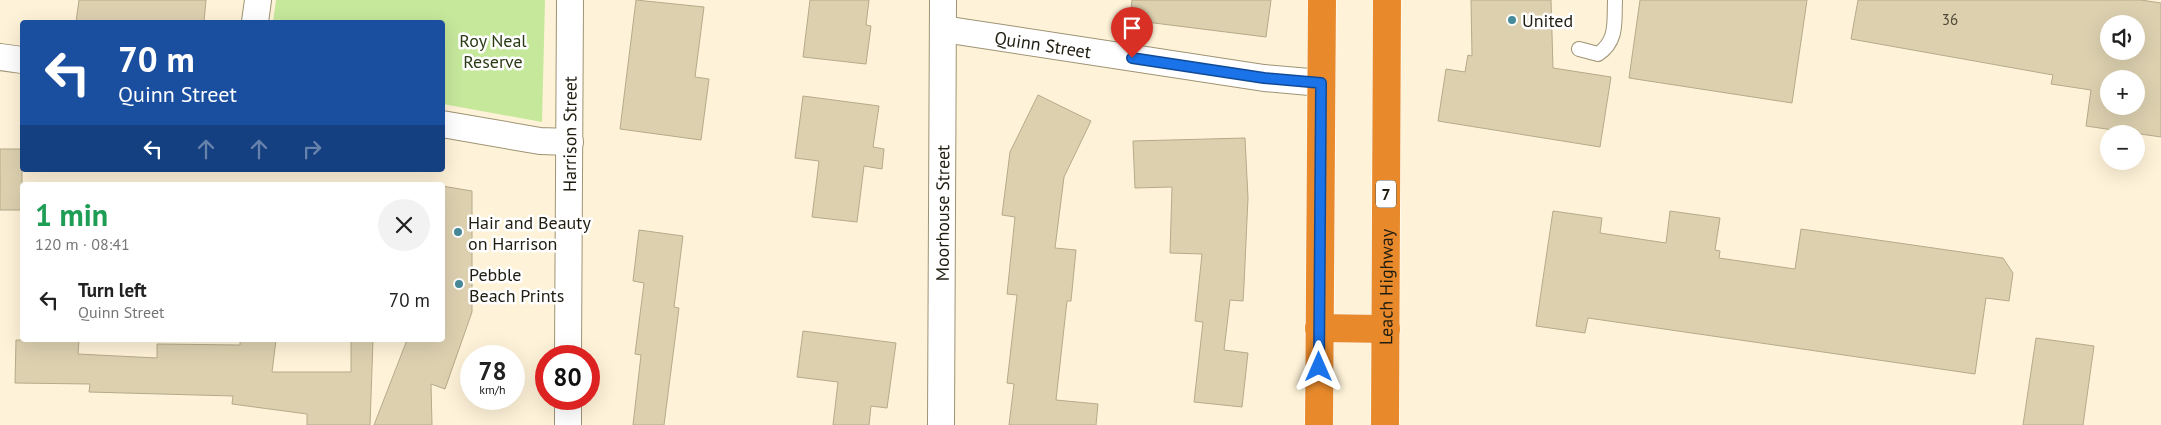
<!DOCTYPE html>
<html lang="en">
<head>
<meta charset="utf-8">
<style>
	:root { --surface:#fff; --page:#f2f2f2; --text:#222; --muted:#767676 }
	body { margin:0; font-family:"PT Sans",sans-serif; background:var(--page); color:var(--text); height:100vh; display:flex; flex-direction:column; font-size:19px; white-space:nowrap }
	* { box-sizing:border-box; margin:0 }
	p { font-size:16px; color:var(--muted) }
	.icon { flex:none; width:28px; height:28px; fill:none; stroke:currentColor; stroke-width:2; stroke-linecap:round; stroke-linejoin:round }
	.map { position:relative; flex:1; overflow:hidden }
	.panel { position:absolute; left:20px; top:182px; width:425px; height:160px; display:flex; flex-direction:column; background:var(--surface); border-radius:5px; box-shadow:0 5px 20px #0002 }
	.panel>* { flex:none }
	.guide { position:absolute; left:20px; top:20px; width:425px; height:152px; border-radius:5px; box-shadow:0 5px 20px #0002; background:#1a4fa0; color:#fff; overflow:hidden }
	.buttons { position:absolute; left:2100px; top:15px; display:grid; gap:10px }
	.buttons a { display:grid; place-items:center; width:45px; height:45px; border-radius:50%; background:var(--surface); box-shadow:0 5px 20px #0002; font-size:25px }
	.speed { position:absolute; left:460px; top:345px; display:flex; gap:10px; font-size:25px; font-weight:700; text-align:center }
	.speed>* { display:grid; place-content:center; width:65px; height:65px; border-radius:50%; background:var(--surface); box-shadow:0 5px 20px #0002; line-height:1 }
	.speed small { font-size:12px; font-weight:400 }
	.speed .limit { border:8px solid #d22; background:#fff; color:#111 }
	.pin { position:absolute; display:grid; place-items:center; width:42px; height:42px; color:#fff; margin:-51px -21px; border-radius:50% 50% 50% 0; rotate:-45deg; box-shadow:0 0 5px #0007 }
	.pin .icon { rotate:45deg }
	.me { position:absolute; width:55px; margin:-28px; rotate:0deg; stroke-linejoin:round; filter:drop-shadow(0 0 4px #0008) }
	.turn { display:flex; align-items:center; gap:18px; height:105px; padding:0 15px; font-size:22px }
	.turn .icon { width:65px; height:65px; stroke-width:2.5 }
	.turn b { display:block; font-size:35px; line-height:42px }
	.lanes { display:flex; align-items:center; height:48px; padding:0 15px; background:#0003; justify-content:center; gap:25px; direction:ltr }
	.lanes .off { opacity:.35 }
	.round { display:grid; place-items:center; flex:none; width:52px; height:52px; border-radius:26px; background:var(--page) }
	.head { display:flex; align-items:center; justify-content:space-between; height:85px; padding:0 15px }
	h1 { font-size:30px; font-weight:700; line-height:38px; color:#1e9e55 }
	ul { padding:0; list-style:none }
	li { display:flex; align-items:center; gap:15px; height:65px; padding:0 15px }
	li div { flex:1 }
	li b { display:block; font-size:19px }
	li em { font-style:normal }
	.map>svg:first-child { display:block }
	.green { fill:#c5e89b }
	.building { fill:#dcd0af; stroke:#b6aa8a; fill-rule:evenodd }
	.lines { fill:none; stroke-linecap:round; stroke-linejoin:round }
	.lane-casing { stroke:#9f9374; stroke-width:16 }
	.street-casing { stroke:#9f9374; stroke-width:28 }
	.highway-casing { stroke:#fff; stroke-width:29 }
	.lane { stroke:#fff; stroke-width:14 }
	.street { stroke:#fff; stroke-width:26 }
	.highway { stroke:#e88a2c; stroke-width:28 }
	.route-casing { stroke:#114b97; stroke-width:12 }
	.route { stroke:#1a73e8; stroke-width:9 }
	.poi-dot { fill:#478a9a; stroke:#fff; stroke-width:2 }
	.labels { text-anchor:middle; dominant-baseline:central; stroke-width:5; stroke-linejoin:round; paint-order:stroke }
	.number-label { font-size:15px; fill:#4f4937 }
	.shield { fill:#fff; stroke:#636057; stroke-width:1 }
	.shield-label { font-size:16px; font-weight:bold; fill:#201c0f }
	.poi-label { font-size:18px; fill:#201c0f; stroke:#fff; text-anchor:start }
	.park-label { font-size:18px; fill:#2b3b15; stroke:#fff }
	.street-label { font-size:18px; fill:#201c0f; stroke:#fff }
</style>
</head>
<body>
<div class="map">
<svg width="2161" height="425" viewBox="0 0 2161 425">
	<rect width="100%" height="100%" fill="#fef3d8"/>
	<polygon class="green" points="276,0 545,0 542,122 443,104 442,22 273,22"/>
	<g class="building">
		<polygon points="79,0 206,0 204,22 76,22"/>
		<polygon points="636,0 704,7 695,77 709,79 701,140 620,129"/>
		<polygon points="810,0 869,0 866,25 871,26 866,64 803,57"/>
		<polygon points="1132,0 1271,0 1266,37 1130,20"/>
		<polygon points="1471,0 1551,0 1553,68 1611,77 1600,147 1438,121 1446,69 1465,72 1468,55 1472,56"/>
		<polygon points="1640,0 1807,0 1792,103 1629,78"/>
		<path d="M1858,0H2141L2161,3V137L2086,126L2091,90L2051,84L2053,75L1851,39ZM2109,24H2136V51H2109ZM2109,79H2136V106H2109Z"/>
		<polygon points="1038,95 1091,121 1064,177 1055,248 1076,250 1071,301 1067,301 1056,400 1098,404 1096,425 1009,425 1014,384 1007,383 1017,295 1007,294 1015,217 1002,215 1010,152"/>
		<polygon points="803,96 879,106 873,147 884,149 882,169 864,166 857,222 812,217 819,161 795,158"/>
		<polygon points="1245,138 1248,198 1244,285 1243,301 1230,300 1224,350 1248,353 1242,407 1194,402 1203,322 1195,321 1202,254 1170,253 1172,187 1135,188 1133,141"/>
		<rect x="0" y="149" width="22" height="61"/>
		<polygon points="442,186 472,191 472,312 445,389 431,384 432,425 374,425 407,340 442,340"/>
		<polygon points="1553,211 1602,218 1600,233 1666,243 1670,211 1720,218 1715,250 1720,251 1719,258 1795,269 1801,229 2003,258 2013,273 2009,301 1986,298 1975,374 1588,318 1585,333 1536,326"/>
		<polygon points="639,230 683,236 674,307 679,308 664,425 633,425 641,355 635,354 644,283 633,281"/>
		<polygon points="803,331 896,343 887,408 871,406 869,425 833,425 838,382 797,377"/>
		<polygon points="2036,338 2094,346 2083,425 2023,425"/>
		<polygon points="16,340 79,340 78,354 157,358 157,344 240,345 240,340 276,340 272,372 351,372 351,340 373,340 370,425 307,425 307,414 232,404 233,396 89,392 90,384 15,383"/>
	</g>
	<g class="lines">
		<g class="lane-casing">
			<path id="lane" d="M1579,49L1598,54C1618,41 1614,21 1615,0"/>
		</g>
		<g class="street-casing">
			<g id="street">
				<polyline points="255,22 258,0"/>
				<path id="s1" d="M943,29L1264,78L1321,83"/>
				<polyline points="0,57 22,60"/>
				<polyline points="442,124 540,141 570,142"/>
				<path id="s2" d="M568,356L570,0"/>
				<polyline points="568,425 568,399"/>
				<path id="s3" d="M941,425L943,0"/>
			</g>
		</g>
		<g class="highway-casing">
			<g id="highway">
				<polyline points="1319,328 1386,329"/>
				<polyline points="1319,425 1322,0"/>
				<path id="s4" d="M1385,425L1387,0"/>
			</g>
		</g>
		<use href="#lane" class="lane"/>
		<use href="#street" class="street"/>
		<use href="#highway" class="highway"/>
	</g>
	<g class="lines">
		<g class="route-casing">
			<polyline id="route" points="1132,58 1264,78 1321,83 1319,367"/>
		</g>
		<use href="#route" class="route"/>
	</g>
	<g class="poi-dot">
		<circle cx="1512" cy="20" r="5"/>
		<circle cx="458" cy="232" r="5"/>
		<circle cx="459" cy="284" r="5"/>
	</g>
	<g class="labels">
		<g class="number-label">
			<text x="1950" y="19">36</text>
		</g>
		<rect class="shield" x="1376" y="180.5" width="20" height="27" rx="4"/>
		<g class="shield-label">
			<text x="1386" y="194">7</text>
		</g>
		<g class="poi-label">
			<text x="1522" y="20">United</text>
			<text x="468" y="222">Hair and Beauty<tspan x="468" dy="21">on Harrison</tspan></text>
			<text x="469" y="274">Pebble<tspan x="469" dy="21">Beach Prints</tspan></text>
		</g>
		<g class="park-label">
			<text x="493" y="40">Roy Neal<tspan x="493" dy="21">Reserve</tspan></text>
		</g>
		<g class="street-label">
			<text stroke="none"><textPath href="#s1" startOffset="101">Quinn Street</textPath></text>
			<text stroke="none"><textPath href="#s2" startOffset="222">Harrison Street</textPath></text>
			<text stroke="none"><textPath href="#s3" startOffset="212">Moorhouse Street</textPath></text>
			<text stroke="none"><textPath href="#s4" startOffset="138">Leach Highway</textPath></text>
		</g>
	</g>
</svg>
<div class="buttons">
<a><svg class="icon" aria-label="sound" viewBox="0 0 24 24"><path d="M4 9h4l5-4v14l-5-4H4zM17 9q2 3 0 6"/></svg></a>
<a>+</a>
<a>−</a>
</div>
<div class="speed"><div>78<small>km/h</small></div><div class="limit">80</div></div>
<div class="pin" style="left:1132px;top:58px;background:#d93025"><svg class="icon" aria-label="arrive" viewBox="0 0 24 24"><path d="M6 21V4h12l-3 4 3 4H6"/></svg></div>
<svg class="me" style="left:1319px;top:367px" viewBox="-20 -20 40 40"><path d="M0-17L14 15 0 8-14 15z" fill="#1a73e8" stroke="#fff" stroke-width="4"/></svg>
<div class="guide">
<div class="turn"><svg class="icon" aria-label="left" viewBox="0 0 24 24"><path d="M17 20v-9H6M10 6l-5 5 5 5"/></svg><div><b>70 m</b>Quinn Street</div></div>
<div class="lanes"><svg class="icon" aria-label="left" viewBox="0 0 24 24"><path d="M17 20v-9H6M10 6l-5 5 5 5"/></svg><svg class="icon off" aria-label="ahead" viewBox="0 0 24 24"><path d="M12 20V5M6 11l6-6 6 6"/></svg><svg class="icon off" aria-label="ahead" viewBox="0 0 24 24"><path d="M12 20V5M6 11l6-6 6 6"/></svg><svg class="icon off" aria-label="right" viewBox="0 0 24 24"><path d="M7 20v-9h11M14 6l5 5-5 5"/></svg></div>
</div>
<section class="panel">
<div class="head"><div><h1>1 min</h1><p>120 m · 08:41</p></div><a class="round"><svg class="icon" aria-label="close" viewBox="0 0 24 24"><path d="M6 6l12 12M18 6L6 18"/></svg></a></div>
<ul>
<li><svg class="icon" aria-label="left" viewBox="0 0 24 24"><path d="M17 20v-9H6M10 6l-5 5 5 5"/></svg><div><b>Turn left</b><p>Quinn Street</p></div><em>70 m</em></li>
</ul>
</section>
</div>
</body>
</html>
